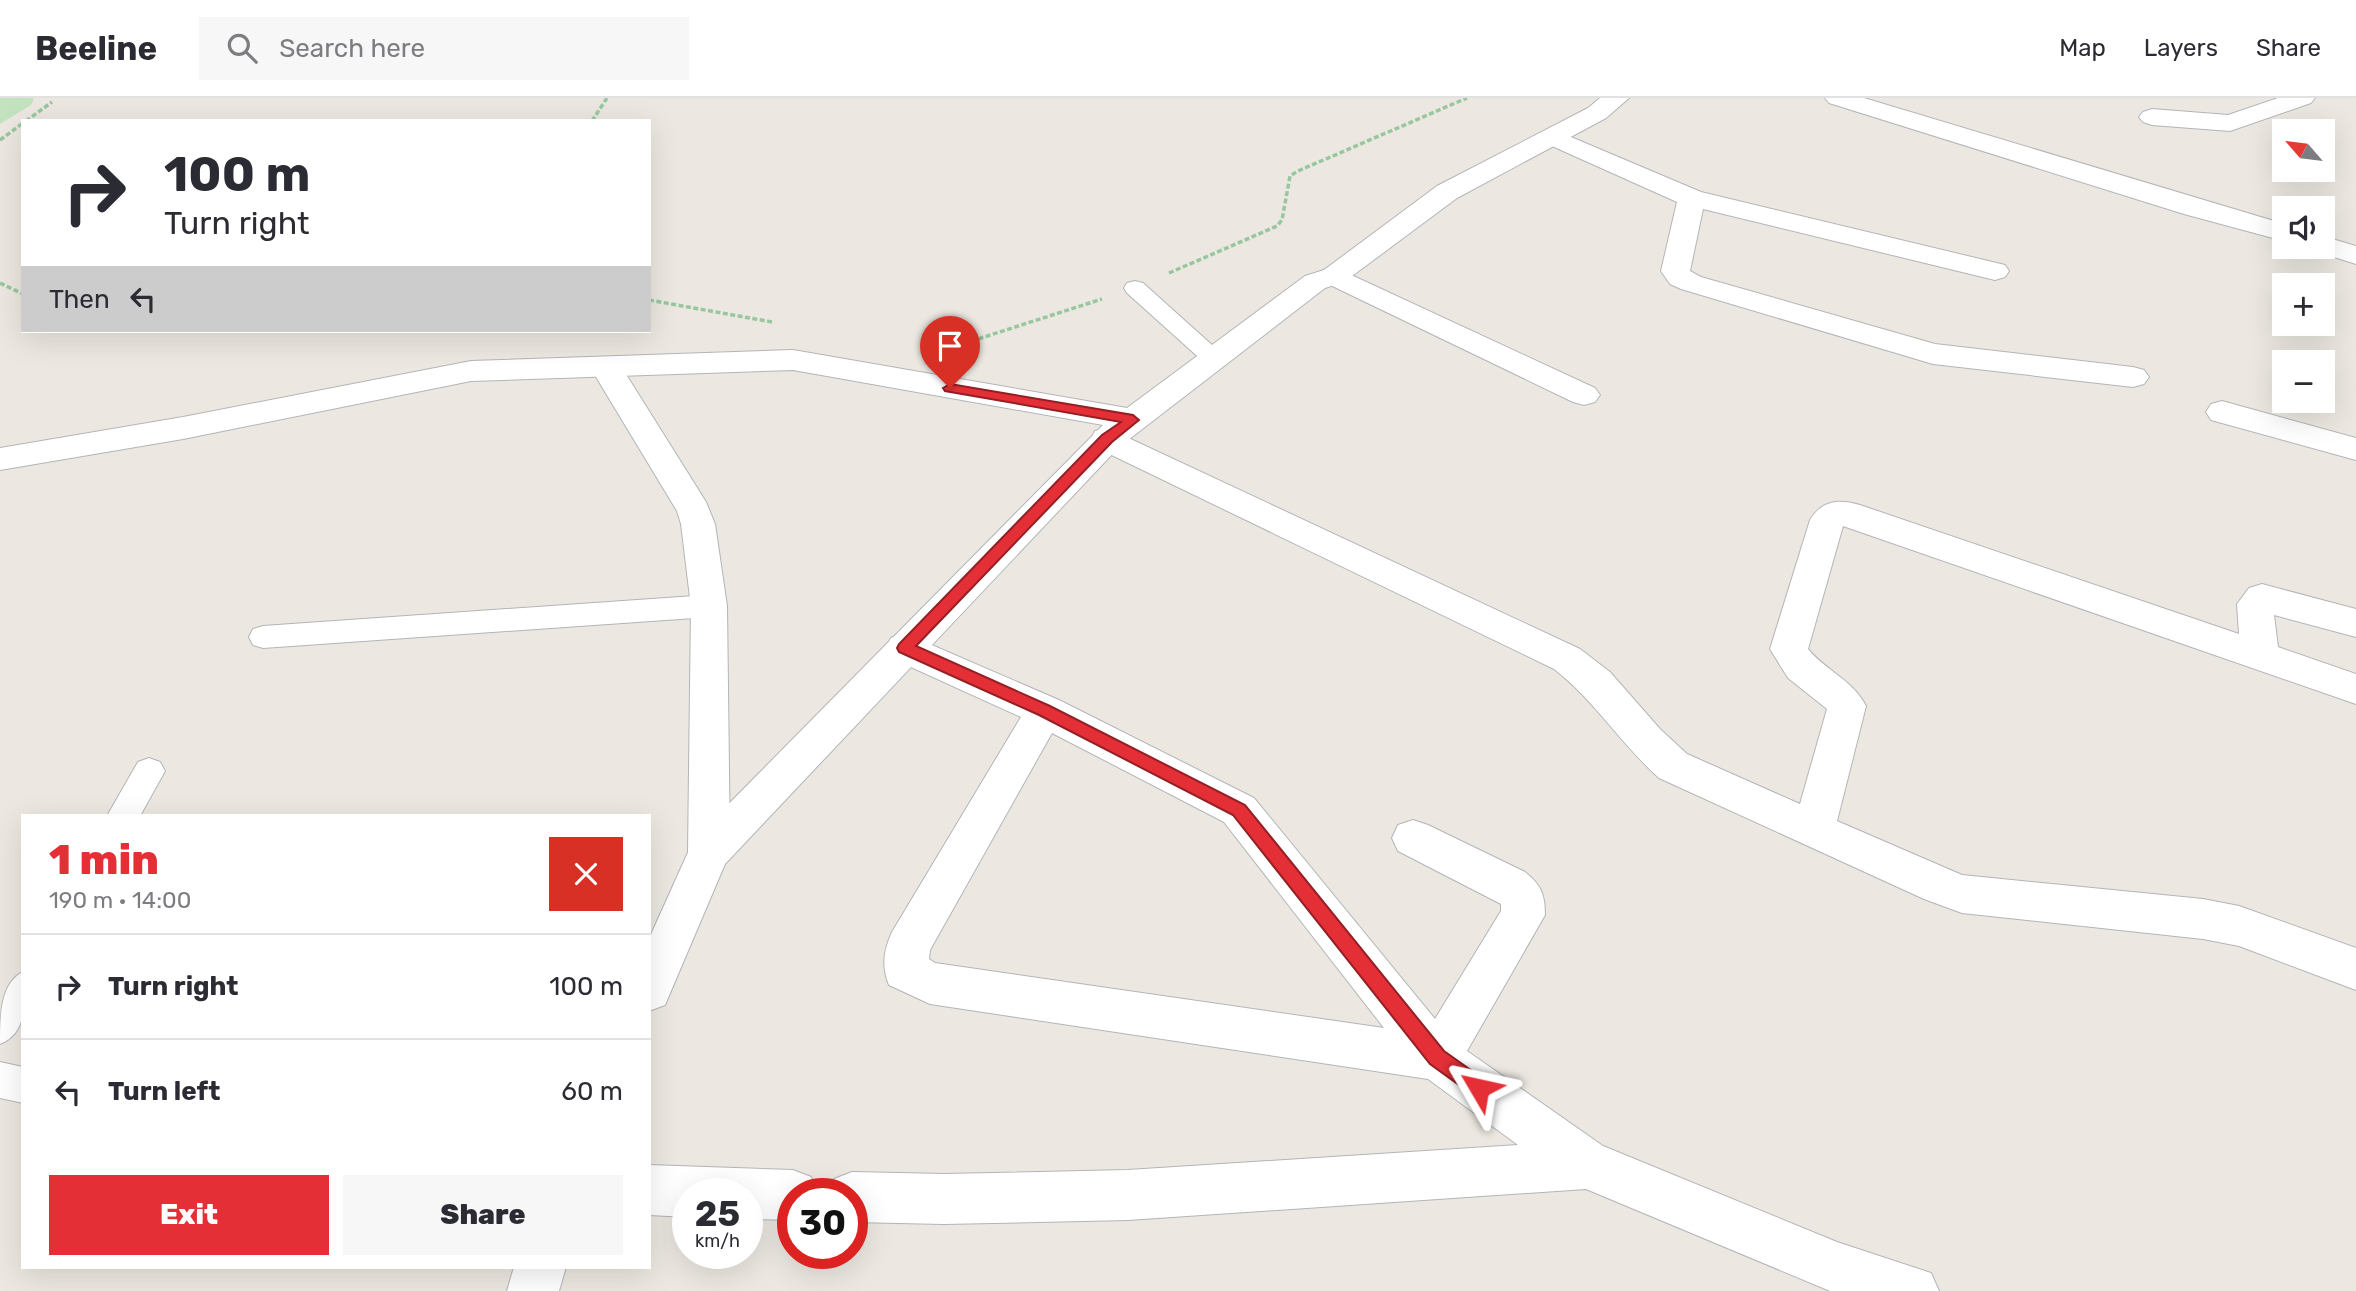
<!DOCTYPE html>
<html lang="en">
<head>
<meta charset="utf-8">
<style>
	:root { --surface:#fff; --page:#f7f7f7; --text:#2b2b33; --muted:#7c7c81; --line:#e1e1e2; --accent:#e42f37 }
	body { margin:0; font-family:Rubik,sans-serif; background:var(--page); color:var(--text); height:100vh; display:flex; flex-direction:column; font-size:26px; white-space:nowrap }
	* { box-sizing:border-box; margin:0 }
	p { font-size:23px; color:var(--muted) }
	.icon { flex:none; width:38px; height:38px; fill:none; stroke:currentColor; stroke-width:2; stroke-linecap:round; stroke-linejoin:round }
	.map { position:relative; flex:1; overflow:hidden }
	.sheet { position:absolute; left:21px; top:716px; width:630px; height:455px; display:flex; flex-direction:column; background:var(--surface); border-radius:0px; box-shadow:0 7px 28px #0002 }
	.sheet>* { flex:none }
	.guide { position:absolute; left:21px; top:21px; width:630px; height:214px; border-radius:0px; box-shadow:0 7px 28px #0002; background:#fff; color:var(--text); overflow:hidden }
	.needle { width:46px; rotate:298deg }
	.buttons { position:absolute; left:2272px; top:21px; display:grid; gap:14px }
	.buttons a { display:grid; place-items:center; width:63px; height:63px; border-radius:0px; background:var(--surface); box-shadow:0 7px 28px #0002; font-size:35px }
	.speed { position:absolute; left:672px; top:1080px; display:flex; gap:14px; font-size:35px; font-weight:700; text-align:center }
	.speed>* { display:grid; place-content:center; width:91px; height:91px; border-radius:50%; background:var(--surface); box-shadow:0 7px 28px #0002; line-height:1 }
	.speed small { font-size:18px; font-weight:400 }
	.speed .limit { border:10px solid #d22; background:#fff; color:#111 }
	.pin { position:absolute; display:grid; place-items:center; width:60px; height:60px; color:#fff; margin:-72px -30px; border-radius:50% 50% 50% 0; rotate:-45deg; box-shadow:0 0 7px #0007 }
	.pin .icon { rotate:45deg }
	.me { position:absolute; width:77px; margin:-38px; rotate:306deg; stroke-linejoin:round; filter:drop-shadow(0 0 5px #0008) }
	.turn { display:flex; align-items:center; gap:24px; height:147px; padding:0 28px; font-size:32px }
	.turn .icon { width:91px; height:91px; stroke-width:2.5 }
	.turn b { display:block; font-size:49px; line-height:60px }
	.then { display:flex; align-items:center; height:66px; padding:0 28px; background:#0003; gap:14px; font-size:26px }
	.round { display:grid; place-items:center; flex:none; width:74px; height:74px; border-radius:0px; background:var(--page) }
	.headline { display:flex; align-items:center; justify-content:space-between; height:119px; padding:0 28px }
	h1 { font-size:42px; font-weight:800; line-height:52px; color:var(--accent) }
	.cta { display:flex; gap:14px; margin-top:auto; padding:14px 28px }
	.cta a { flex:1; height:80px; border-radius:0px; background:var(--accent); color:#fff; font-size:28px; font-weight:800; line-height:80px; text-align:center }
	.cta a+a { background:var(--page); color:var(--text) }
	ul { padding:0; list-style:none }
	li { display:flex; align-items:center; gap:21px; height:105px; padding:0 28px; border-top:2px solid var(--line) }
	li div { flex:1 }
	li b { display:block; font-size:26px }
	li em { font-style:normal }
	header { display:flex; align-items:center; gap:42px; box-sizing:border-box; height:98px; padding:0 35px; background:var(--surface); border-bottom:2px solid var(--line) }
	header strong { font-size:33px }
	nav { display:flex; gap:38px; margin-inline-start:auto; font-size:24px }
	.search { width:490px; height:63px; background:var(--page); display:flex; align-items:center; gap:18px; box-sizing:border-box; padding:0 24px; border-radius:0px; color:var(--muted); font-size:26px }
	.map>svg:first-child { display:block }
	.green { fill:#c2e3bd }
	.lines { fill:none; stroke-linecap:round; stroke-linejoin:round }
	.service-casing { stroke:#b2b5b8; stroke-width:2 }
	.minor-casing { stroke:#b2b5b8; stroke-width:2 }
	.tertiary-casing { stroke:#b2b5b8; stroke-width:2 }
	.path { stroke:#98c79f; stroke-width:3.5; stroke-dasharray:5 2.5; stroke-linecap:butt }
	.service { fill:#fff; fill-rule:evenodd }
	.minor { fill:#fff; fill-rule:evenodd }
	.tertiary { fill:#fff; fill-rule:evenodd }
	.route { fill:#e42f37; stroke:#941f24; stroke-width:2 }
</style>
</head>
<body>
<header>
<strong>Beeline</strong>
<div class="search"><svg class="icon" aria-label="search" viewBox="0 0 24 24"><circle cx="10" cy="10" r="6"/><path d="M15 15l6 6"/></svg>Search here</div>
<nav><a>Map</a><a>Layers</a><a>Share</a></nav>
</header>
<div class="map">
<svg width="2356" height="1193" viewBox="0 0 2356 1193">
	<rect width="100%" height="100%" fill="#ece8e1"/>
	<polygon class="green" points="0,0 32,0 34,1 31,7 0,26"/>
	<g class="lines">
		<g class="service-casing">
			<g id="service">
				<polygon points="1135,183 1143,185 1222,256 1226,261 1222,266 1214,269 1206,266 1127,195 1124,190 1127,185"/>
				<polygon points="709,497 719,500 723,508 719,516 709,519 263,550 253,547 249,539 253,531 263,528"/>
				<polygon points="149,660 160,664 165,673 140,718 107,718 138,664"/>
				<path d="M23,874C23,901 30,934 0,946C0,919 0,885 23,874Z"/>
				<polygon points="0,964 23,969 23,1005 0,1000"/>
			</g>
		</g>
		<g class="minor-casing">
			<g id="minor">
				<polygon points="1825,0 1864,0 2284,126 2284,143 2184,116 1829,5"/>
				<polygon points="2278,0 2315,0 2311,5 2230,33 2152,27 2143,24 2139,19 2143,14 2152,11 2228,17"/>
				<polygon points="1552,31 1701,94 2005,167 2009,173 2005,179 1995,182 1703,111 1690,173 1701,179 1935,246 2133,269 2144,272 2149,279 2144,286 2133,289 1933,266 1681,191 1670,186 1661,173 1677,104 1543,44 1539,39 1543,34"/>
				<polygon points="2322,138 2356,148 2356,166 2312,152 2310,149 2322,149"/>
				<polygon points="1334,169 1595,290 1600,297 1595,304 1584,307 1573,304 1324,184 1319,178 1324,172"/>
				<polygon points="606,259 617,262 706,404 715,426 727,508 730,754 724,767 709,772 694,767 688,754 691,508 681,426 677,413 590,269 595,262"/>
				<polygon points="2222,303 2356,340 2356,362 2211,322 2206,314 2211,306"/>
				<path d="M1107,330L1580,551L1610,574L1660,631L1687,656L1800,706L1827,611L1788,580L1770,551L1810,422C1822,402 1839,401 1860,407L2239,536L2237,506L2249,490L2262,486L2356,511V539L2274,517L2278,549L2356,576V606L1843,428L1808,551C1826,573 1853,582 1866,608L1837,723L1962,777L2203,801L2239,808L2356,850V892L2239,848L2203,841L1962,815L1924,801L1659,680C1621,646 1594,602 1554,571L1095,349L1091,341L1095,333Z"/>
				<path d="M904,535L1059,602L1254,700L1435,921L1501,813V806L1398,753L1392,740L1398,727L1413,722L1428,727L1525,774C1541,787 1545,796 1545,817L1467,953L1603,1048L1837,1144L1931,1175L1939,1193H1830L1586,1091L1128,1122L944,1126L852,1124V1096H829L834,1081L852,1074L944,1076L1128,1072L1518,1047L1428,981L930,906L889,887C881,868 884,852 892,834L1021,619L891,560L885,550L891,540ZM1052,635L1224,724L1384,930L935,865L929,861L930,852Z"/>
				<polygon points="649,1067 793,1072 811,1079 817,1096 793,1096 793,1122 747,1121 747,1096 688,1096 688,1119 649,1117"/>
			</g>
		</g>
		<g class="tertiary-casing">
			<g id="tertiary">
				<polygon points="1600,0 1629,0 1606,20 1457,100 1344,184 1325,190 1119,349 725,766 665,907 649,913 649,841 694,741 1103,327 793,272 471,283 183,341 0,372 0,350 183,319 471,263 793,252 1127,310 1305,178 1324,172 1437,88 1588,10"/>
				<polygon points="514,1169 566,1169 559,1193 507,1193"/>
			</g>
		</g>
		<g class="path">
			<polyline points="26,23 52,4"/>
			<polyline points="592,23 607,0"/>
			<polyline points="0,42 23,25"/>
			<polyline points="1169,175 1277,128 1282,122 1290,78 1298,73 1467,0"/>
			<polyline points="0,185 23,196"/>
			<polyline points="649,202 772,224"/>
			<polyline points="950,250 1102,201"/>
		</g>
		<use href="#service" class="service"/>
		<use href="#minor" class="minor"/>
		<use href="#tertiary" class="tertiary"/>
	</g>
	<polygon class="route" points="950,286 1133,317 1139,322 1112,344 916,548 1050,608 1245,707 1444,953 1486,983 1489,990 1486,997 1479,999 1473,997 1430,966 1233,717 1039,617 899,554 897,550 899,546 1102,337 1121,324 945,293 943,290"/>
</svg>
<div class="buttons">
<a><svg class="needle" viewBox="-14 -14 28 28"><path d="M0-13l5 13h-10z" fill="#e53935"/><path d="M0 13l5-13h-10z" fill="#7c7c81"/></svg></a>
<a><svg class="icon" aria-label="sound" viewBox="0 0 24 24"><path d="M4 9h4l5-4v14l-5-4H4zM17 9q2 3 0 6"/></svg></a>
<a>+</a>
<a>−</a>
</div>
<div class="speed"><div>25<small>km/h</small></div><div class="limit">30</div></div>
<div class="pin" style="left:950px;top:290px;background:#d93025"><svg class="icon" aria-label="arrive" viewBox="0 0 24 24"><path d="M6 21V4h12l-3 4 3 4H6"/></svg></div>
<svg class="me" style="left:1479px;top:990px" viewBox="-20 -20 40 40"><path d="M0-17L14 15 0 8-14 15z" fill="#e42f37" stroke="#fff" stroke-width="4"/></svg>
<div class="guide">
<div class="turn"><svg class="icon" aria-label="right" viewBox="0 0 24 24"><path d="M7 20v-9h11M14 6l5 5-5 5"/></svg><div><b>100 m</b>Turn right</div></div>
<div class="then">Then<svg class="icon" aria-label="left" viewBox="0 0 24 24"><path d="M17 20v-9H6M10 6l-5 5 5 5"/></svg></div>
</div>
<section class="sheet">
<div class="headline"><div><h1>1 min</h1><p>190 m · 14:00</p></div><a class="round" style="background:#d93025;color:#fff"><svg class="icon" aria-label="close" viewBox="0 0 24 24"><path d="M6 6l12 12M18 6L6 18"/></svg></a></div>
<ul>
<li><svg class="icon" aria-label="right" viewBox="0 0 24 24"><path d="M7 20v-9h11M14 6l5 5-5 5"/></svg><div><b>Turn right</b></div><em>100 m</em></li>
<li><svg class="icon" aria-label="left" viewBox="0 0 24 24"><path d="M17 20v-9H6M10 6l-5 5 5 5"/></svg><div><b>Turn left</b></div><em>60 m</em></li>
</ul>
<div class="cta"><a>Exit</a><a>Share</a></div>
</section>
</div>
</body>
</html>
